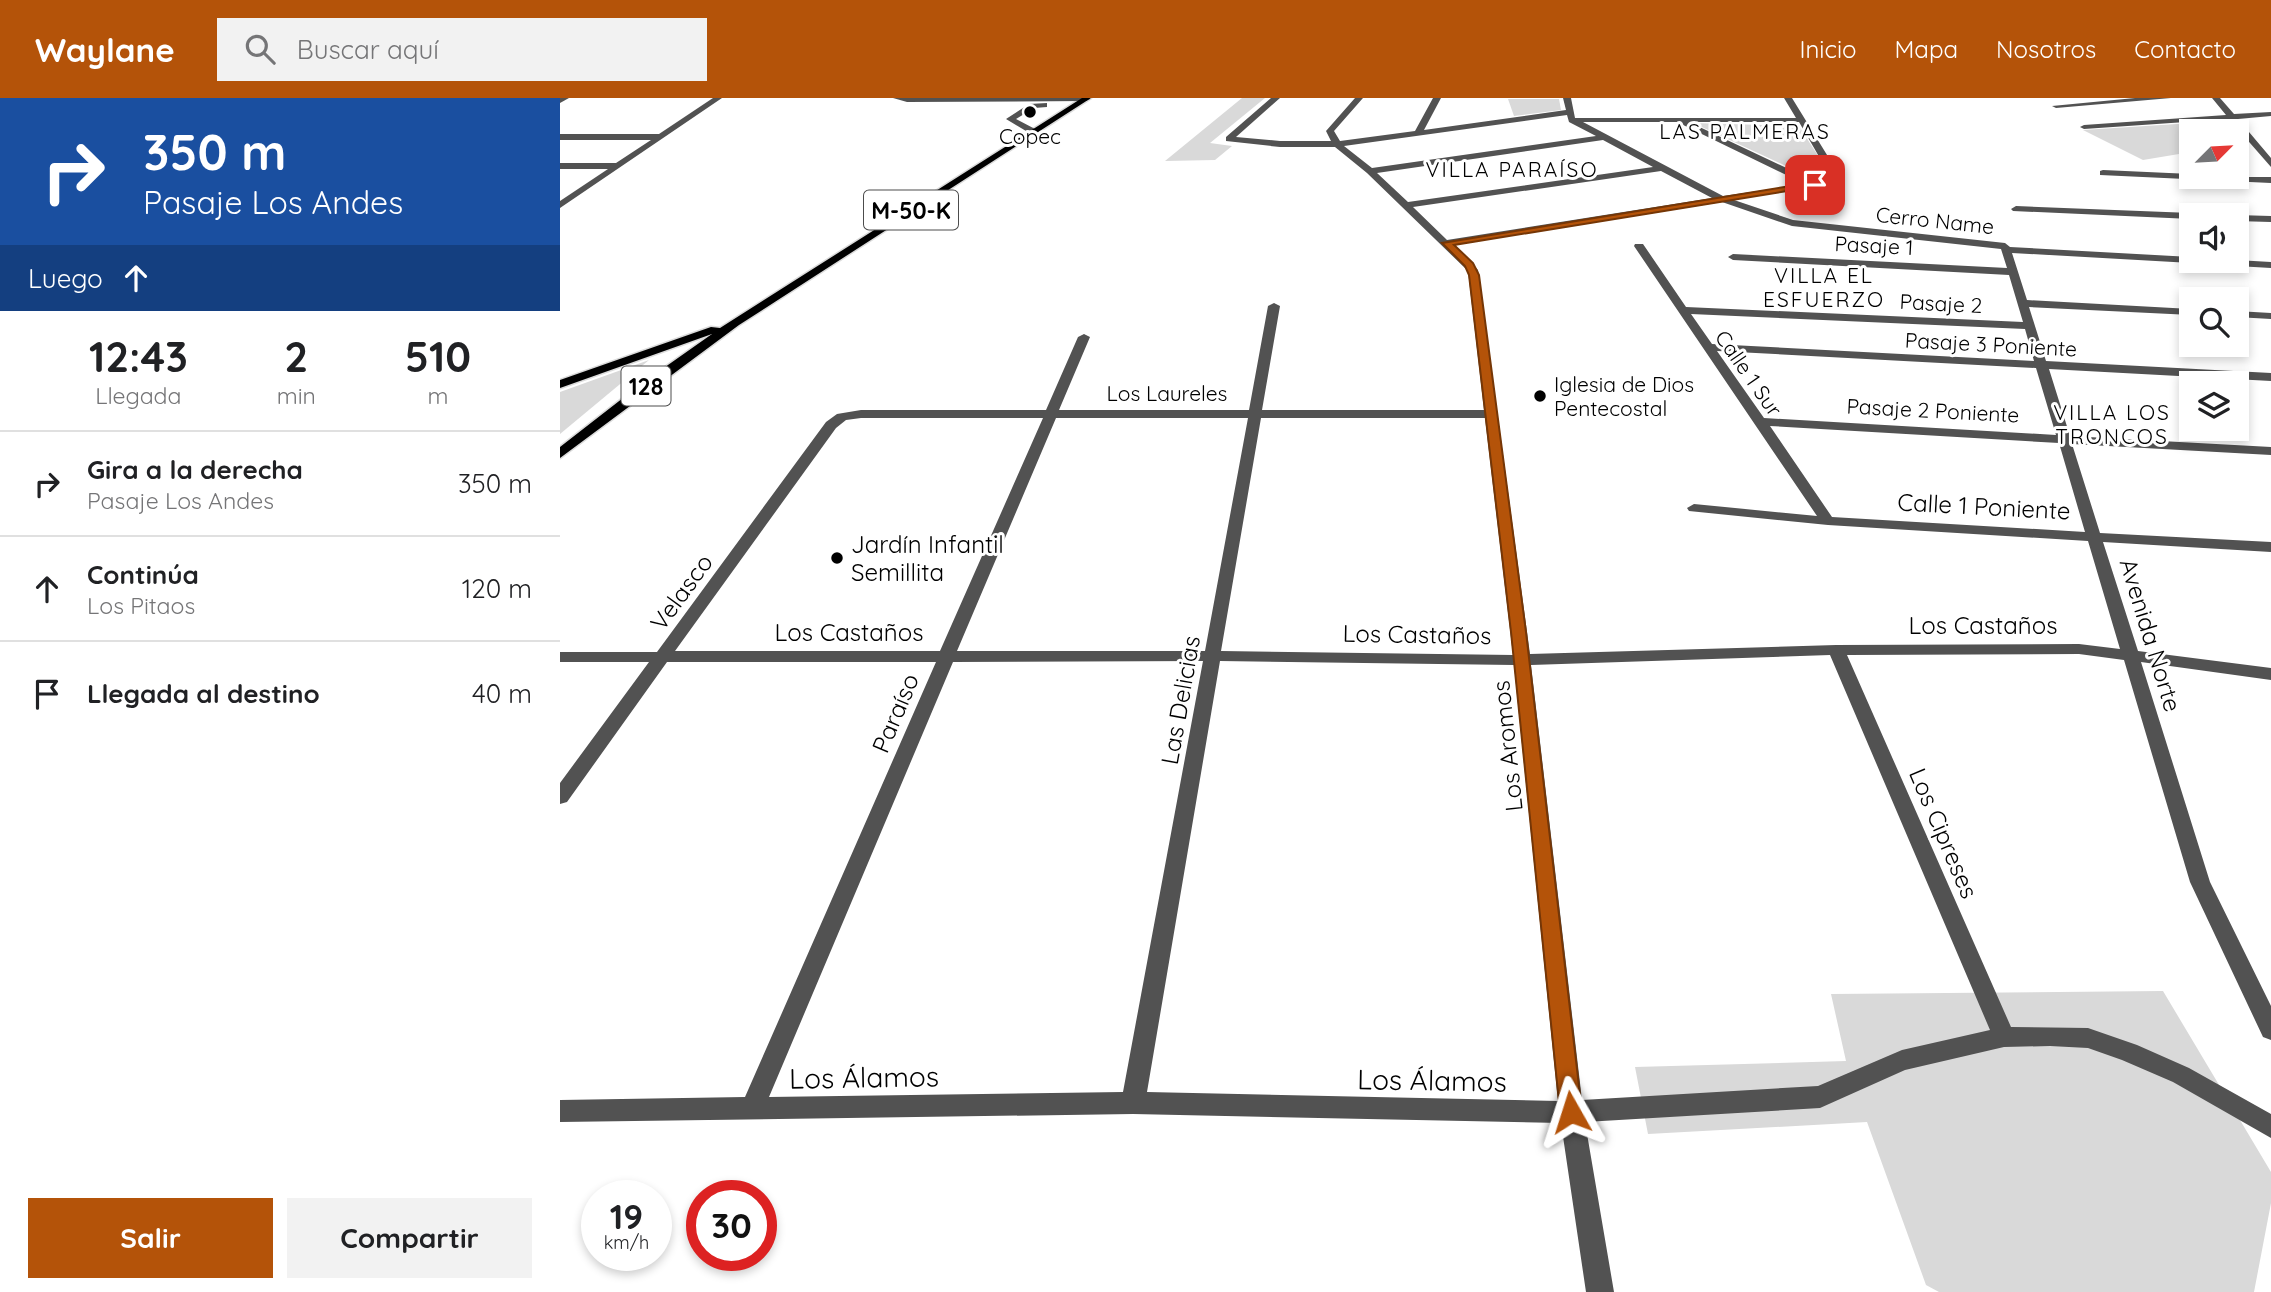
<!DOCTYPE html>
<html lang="es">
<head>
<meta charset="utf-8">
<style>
	:root { --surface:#fff; --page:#f2f2f2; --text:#202124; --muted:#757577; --line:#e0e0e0; --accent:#b45309 }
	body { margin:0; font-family:Quicksand,sans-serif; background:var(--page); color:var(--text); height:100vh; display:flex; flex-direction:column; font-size:26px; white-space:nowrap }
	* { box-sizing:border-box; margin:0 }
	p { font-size:23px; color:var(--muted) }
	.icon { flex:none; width:38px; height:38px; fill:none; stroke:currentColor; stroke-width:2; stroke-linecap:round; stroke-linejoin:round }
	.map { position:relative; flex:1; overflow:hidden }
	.panel { display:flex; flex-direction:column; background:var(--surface); width:560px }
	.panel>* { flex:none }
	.hud { background:#1a4fa0; color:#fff; overflow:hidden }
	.needle { width:46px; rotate:66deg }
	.tools { position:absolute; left:1619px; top:21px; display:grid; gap:14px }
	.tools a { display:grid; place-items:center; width:70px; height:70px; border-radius:0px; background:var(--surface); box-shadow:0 4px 10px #0003; font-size:35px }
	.speed { position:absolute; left:21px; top:1082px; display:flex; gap:14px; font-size:35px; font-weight:700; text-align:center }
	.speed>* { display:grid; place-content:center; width:91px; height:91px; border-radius:50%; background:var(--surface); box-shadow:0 4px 10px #0003; line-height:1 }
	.speed small { font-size:18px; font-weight:400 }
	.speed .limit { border:10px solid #d22; background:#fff; color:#111 }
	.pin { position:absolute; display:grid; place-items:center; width:60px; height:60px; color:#fff; margin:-30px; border-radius:14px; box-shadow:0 4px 10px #0006 }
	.me { position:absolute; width:77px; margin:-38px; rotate:354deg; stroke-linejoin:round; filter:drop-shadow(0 0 5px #0008) }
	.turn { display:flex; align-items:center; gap:24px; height:147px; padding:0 28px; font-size:32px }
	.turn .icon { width:91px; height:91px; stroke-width:2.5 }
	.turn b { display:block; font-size:49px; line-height:60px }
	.then { display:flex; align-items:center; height:66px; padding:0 28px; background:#0003; gap:14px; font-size:26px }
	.eta { display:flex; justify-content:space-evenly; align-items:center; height:119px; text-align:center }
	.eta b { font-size:42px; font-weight:700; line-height:49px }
	.button { display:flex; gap:14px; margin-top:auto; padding:14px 28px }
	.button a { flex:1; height:80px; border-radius:0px; background:var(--accent); color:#fff; font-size:28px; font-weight:700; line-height:80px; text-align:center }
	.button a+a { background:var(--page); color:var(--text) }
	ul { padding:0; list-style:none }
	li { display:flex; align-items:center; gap:21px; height:105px; padding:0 28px; border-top:2px solid var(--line) }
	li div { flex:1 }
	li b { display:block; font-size:26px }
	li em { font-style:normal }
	header { display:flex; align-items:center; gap:42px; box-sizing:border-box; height:98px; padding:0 35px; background:var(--accent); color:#fff }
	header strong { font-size:33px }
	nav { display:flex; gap:38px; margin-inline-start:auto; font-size:24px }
	.search { width:490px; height:63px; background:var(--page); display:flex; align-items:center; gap:18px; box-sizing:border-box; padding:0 24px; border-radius:0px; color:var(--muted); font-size:26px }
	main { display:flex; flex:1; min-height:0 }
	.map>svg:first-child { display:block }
	.green { fill:#d9d9d9 }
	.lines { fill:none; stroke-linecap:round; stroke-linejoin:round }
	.major-casing { stroke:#dbdbdb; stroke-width:3 }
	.minor { fill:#525252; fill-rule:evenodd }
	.major { fill:#000; fill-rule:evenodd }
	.route { fill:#b45309; stroke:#753606; stroke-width:2 }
	.poi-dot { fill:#000; stroke:#fff; stroke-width:2.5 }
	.labels { text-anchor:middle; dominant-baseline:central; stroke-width:6; stroke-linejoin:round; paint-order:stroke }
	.far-neighbourhood-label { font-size:21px; letter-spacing:2px; fill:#000; stroke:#fff }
	.far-poi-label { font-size:21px; fill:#000; stroke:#fff }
	.far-street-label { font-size:21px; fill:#000; stroke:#fff }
	.shield { fill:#fff; stroke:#4c4c4c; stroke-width:2 }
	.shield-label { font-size:23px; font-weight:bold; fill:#000 }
	.street-label { font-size:24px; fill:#000; stroke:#fff }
	.poi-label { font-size:24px; fill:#000; stroke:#fff; text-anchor:start }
	.near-street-label { font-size:28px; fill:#000; stroke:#fff }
</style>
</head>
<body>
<header>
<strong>Waylane</strong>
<div class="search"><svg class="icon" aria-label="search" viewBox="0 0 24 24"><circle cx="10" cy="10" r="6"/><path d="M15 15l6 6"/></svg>Buscar aquí</div>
<nav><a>Inicio</a><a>Mapa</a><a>Nosotros</a><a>Contacto</a></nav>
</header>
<main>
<section class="panel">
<div class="hud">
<div class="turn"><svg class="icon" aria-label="right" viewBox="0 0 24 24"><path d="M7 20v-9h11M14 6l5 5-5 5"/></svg><div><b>350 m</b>Pasaje Los Andes</div></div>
<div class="then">Luego<svg class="icon" aria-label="ahead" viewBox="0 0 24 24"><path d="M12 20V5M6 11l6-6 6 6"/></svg></div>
</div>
<div class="eta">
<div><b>12:43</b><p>Llegada</p></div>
<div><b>2</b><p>min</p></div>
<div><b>510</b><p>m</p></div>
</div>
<ul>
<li><svg class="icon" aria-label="right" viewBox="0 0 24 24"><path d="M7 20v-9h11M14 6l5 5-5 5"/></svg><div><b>Gira a la derecha</b><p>Pasaje Los Andes</p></div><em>350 m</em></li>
<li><svg class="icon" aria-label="ahead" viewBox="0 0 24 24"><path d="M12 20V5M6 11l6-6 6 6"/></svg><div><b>Continúa</b><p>Los Pitaos</p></div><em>120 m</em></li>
<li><svg class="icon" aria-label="arrive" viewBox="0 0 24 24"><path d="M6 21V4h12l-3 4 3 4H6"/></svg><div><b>Llegada al destino</b></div><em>40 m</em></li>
</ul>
<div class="button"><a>Salir</a><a>Compartir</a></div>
</section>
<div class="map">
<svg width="1711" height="1194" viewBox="0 0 1711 1194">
	<rect width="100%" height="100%" fill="#fff"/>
	<g class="green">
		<polygon points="682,0 705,0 650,45 672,48 655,62 605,63"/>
		<polygon points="948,1 999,1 1001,12 954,18"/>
		<polygon points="1664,23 1673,33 1631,33 1631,54 1583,62 1523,32"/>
		<polygon points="1133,25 1239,28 1269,75 1266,80 1254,81"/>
		<polygon points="89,262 0,336 0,294"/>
		<polygon points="1603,893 1711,1074 1711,1105 1694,1194 1379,1194 1366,1187 1307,1024 1088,1036 1075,969 1286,963 1271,896"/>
	</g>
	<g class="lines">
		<g class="major-casing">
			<polygon id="major" points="522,0 531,0 179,227 0,360 0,349 81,286 152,236 0,290 0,282 151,229 160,230"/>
		</g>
		<g class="minor">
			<polygon points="0,0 9,0 0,5"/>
			<polygon points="153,0 162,0 0,110 0,103 48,71 0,71 0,65 56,65 91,42 0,42 0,36 99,36"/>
			<polygon points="333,0 529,0 530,1 526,3 347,4"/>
			<path d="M711,0H720L676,39L720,43H771L766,33L795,0H803L774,33L780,43L855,33L873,0H881L864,32L1006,12L1003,0H1011L1015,20H1236L1224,0H1232L1283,83L1174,102L1233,122L1445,145L1450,149L1631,159V163H1636L1631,165L1452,155L1467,202L1631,211V217L1469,209L1486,263L1711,275V283L1489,271L1510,338L1711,349V357L1512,346L1540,435L1711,444V454L1543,444L1578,553L1711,570V582L1581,564L1650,784L1711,908V942L1703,939L1630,784L1564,562L1519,556L1287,557L1451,929L1528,930L1577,947L1629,970L1711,1016V1040L1613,984L1562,962L1528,950L1490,948L1444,949L1345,972L1260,1010L1025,1024L1054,1194H1026L1001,1025L573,1016L0,1024V1002L185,999L376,564H107L7,704L0,706V685L89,564H0V554H97L266,324L277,316L301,312H486L518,239L524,236L530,239L499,312H689L708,208L714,205L720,208L702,312H924L908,173L807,75L775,49H720L666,43V39ZM1007,17L1009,24L1036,38L812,70L784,48ZM1023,24H1117L1245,86L1163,98ZM1129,24H1239L1272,81L1256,84ZM1043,42L1093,69L848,104L817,75ZM1101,73L1152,100L887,142L853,109ZM1162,104L1232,128L1441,151L1447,170L1173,156L1168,159L1173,162L1449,177L1463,224L1126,209L1083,146H1075L1074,148L1257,418L1134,406L1127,410L1129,413L1268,427L1528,443L1560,551L1519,546L1276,547L970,556L918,172L893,147ZM1131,216L1465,231L1474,263L1152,246ZM1157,253L1476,270L1496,337L1204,320ZM301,320H483L380,553H115L276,330L286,322ZM496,320H688L645,553H397ZM701,320H925L953,557L661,553ZM1210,328L1499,345L1525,434L1272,419ZM1270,557L1430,932L1342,952L1258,988L1022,1002L971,567ZM643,563L563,994L209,999L393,564ZM660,563L954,567L998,1003L587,994Z"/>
			<polygon points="1575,0 1611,0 1496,10 1492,8"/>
			<polygon points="1652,0 1660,0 1674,16 1711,14 1711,18 1678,21 1711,60 1711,69 1669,21 1524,31 1520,29 1524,27 1666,17"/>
			<polygon points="487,5 487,9 474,10 456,21 477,32 477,36 471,36 446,21 469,6"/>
			<polygon points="1543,72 1631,76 1631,79 1711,79 1711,85 1540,77 1540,73"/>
			<polygon points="1456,108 1631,115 1635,117 1631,117 1631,121 1453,113 1451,111"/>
			<polygon points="1675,117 1676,117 1711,118 1711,124 1676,123"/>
			<polygon points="1676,162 1711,164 1711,170 1642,166 1637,163"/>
			<polygon points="1676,213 1711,215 1711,221 1676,219"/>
		</g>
		<use href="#major" class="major"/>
	</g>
	<polygon class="route" points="1255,84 1258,88 894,147 913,165 919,177 966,534 1022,1014 1019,1021 1011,1024 1003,1021 1000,1014 951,534 909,177 905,168 882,145"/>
	<g class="poi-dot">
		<circle cx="470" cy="14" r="7"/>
		<circle cx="980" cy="298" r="7"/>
		<circle cx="277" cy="460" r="7"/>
	</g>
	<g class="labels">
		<g class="far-neighbourhood-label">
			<text x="1185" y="33">LAS PALMERAS</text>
			<text x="952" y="71">VILLA PARAÍSO</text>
			<text x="1264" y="177">VILLA EL<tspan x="1264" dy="24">ESFUERZO</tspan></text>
			<text x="1552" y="314">VILLA LOS<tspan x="1552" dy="24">TRONCOS</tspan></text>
		</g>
		<g class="far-poi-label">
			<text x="470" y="38">Copec</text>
			<text x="994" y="286" text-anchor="start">Iglesia de Dios<tspan x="994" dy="24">Pentecostal</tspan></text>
		</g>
		<g class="far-street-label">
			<text transform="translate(1375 122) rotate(6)">Cerro Name</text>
			<text transform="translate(1314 147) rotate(3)">Pasaje 1</text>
			<text transform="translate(1381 205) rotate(3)">Pasaje 2</text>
			<text transform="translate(1431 246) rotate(3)">Pasaje 3 Poniente</text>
			<text transform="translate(1189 275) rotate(55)">Calle 1 Sur</text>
			<text x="607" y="295">Los Laureles</text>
			<text transform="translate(1373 312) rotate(3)">Pasaje 2 Poniente</text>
		</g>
		<g class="shield">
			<rect x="304" y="92.5" width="94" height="39" rx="5"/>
			<rect x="61.5" y="268.5" width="49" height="39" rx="5"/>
		</g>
		<g class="shield-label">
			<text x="351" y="112">M-50-K</text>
			<text x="86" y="288">128</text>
		</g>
		<g class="street-label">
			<text transform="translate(1424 408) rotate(3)">Calle 1 Poniente</text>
			<text transform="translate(121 494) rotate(-54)">Velasco</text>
			<text x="1423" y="527">Los Castaños</text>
			<text x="289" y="534">Los Castaños</text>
			<text transform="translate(857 536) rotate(1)">Los Castaños</text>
			<text transform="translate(1591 537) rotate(73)">Avenida Norte</text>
			<text transform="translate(620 602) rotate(-80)">Las Delicias</text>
			<text transform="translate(335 615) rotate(-67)">Paraíso</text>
			<text transform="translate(947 648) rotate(-96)">Los Aromos</text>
			<text transform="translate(1384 735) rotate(67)">Los Cipreses</text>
		</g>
		<g class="poi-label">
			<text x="291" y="446">Jardín Infantil<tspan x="291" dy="28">Semillita</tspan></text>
		</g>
		<g class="near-street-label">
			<text transform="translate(304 979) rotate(-1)">Los Álamos</text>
			<text transform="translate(872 982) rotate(1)">Los Álamos</text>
		</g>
	</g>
</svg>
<div class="tools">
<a><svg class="needle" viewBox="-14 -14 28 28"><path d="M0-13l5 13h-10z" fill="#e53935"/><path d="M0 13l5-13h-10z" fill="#757577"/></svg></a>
<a><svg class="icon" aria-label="sound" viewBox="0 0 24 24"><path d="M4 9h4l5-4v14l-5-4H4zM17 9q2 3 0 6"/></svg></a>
<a><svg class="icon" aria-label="search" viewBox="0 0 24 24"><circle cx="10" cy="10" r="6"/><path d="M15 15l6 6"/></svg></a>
<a><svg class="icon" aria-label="layers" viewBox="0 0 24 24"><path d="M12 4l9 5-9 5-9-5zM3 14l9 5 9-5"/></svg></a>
</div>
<div class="speed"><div>19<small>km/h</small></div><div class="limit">30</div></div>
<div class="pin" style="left:1255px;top:87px;background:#d93025"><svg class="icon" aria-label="arrive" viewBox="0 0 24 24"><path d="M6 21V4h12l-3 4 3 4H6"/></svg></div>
<svg class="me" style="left:1011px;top:1014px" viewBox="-20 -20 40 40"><path d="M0-17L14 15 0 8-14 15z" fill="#b45309" stroke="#fff" stroke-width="4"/></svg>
</div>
</main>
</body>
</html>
